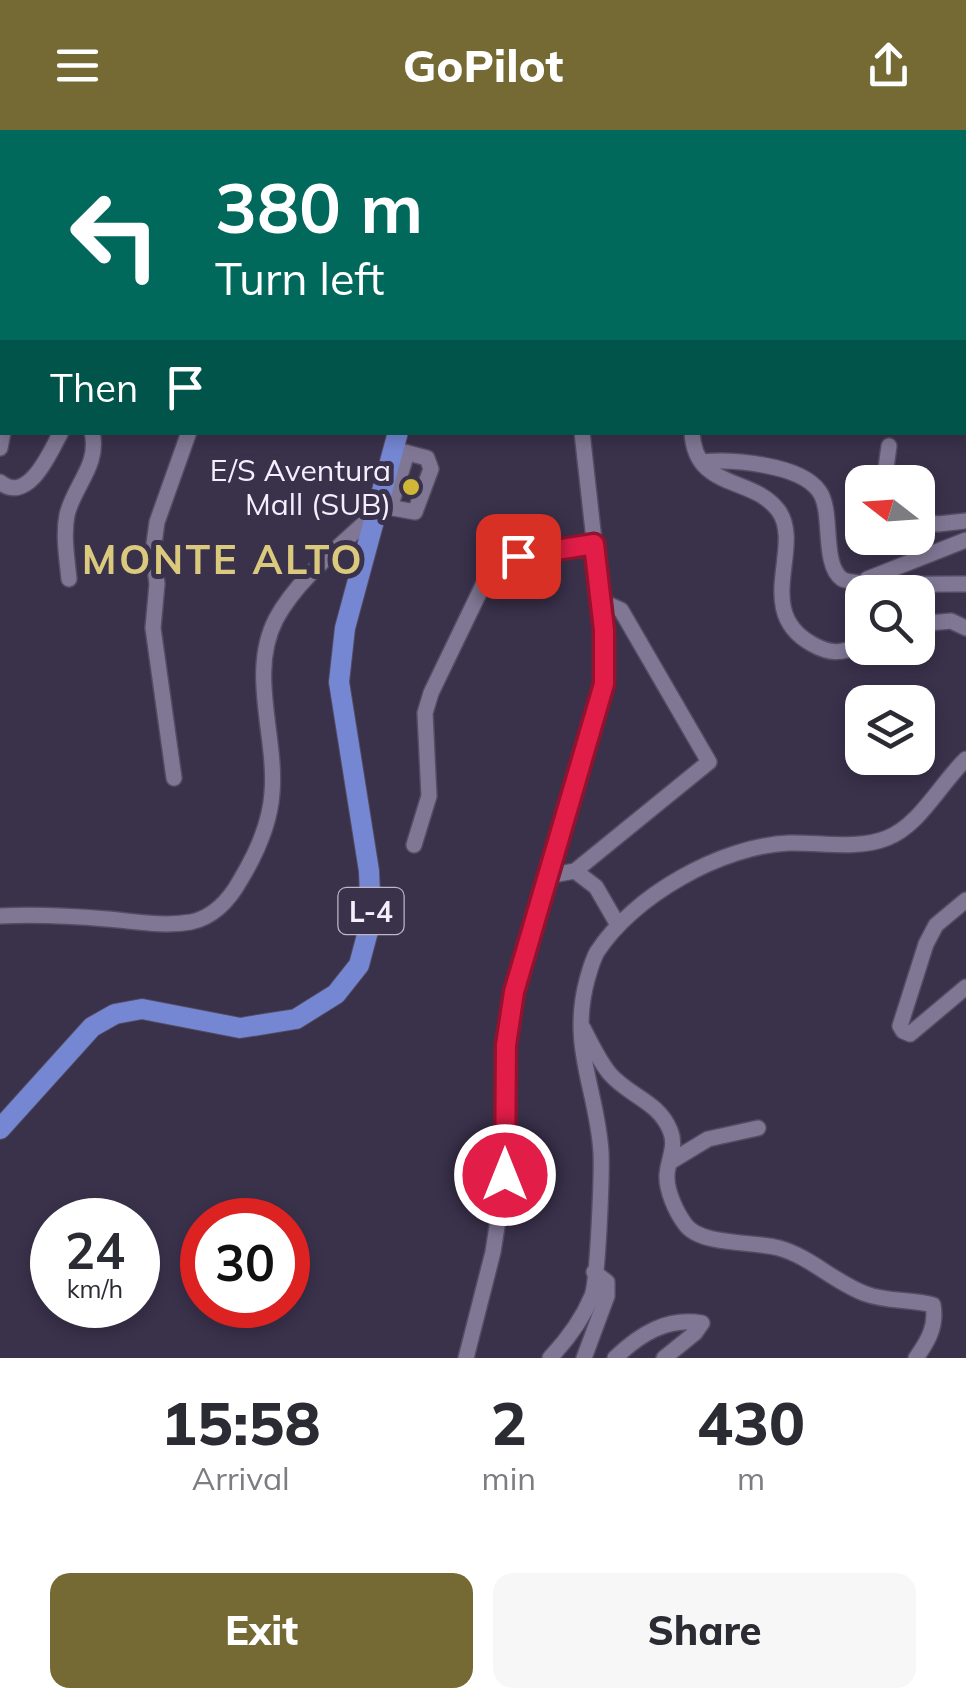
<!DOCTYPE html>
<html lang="en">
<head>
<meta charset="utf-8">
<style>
	:root { --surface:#fff; --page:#f7f7f7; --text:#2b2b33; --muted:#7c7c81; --accent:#766a34 }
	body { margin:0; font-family:Mulish,sans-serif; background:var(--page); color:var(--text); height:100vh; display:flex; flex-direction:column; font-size:38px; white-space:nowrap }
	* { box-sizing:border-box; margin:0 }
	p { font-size:32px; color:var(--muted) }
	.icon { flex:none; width:55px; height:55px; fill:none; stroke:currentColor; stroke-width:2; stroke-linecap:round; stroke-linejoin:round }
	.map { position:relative; height:1228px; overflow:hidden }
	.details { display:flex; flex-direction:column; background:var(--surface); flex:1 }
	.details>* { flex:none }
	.hud { position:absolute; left:0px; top:0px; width:968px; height:305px; box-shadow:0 5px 15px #0003; background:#00695c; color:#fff; overflow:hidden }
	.needle { width:65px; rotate:287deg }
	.tools { position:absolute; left:845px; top:335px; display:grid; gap:20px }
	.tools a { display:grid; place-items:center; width:90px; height:90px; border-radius:20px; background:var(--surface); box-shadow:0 5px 15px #0003; font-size:50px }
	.speed { position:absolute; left:30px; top:1068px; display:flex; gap:20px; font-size:50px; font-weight:700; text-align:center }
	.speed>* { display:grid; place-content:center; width:130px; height:130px; border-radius:50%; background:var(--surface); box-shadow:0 5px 15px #0003; line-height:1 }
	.speed small { font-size:25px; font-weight:400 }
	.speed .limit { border:15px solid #d22; background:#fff; color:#111 }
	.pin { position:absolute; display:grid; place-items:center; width:85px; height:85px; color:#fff; margin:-42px; border-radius:20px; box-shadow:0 5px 15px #0006 }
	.me { position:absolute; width:110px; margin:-55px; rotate:0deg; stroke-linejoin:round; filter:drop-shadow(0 0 8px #0008) }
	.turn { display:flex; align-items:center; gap:35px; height:210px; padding:0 50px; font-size:45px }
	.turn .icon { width:130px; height:130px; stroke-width:2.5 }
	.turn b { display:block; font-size:70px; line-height:85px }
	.then { display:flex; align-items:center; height:95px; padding:0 50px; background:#0003; gap:20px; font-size:38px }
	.eta { display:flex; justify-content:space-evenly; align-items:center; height:170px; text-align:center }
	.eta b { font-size:60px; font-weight:800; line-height:70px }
	.button { display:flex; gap:20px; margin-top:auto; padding:20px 50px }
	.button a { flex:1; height:115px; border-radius:20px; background:var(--accent); color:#fff; font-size:40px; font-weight:800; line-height:115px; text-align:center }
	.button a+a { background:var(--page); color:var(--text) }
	header { display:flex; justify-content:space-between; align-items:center; height:130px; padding:0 50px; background:var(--accent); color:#fff; font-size:45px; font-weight:800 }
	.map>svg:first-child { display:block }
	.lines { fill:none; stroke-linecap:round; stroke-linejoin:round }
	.minor-casing { stroke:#534c62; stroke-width:18 }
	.major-casing { stroke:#534c62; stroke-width:22 }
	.minor { stroke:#807795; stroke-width:15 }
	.major { stroke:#7587d3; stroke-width:20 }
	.route-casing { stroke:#92132f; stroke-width:25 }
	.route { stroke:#e11d48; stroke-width:18 }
	.poi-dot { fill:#d1b736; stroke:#3a314b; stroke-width:4 }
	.labels { text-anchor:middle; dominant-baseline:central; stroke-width:10; stroke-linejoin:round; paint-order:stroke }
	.shield { fill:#3a314b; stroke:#bcb6c7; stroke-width:2.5 }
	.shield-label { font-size:28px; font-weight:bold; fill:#f3effc }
	.poi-label { font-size:30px; fill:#f3effc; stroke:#3a314b; text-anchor:end }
	.district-label { font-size:40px; font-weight:bold; letter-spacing:2.5px; fill:#dbca7d; stroke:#3a314b }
</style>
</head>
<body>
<header><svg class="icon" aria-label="menu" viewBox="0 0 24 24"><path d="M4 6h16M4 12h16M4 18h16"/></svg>GoPilot<svg class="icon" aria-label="share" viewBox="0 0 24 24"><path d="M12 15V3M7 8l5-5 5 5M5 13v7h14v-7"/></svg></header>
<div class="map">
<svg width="966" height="1228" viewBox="0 0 966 1228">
	<rect width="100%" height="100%" fill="#3a314b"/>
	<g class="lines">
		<g class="minor-casing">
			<g id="minor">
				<polyline points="445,0 445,2"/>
				<polyline points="8,2 8,0"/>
				<polyline points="81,2 85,0"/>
				<polyline points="259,2 259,0"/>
				<polyline points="318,2 318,0"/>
				<polyline points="420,2 420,0"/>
				<polyline points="590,2 594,0"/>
				<polyline points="890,2 894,0"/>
				<polyline points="0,37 2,23"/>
				<polyline points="965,47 966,47"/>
				<polyline points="0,89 2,92"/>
				<polyline points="965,112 966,112"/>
				<path d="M692,302C695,361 751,345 778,380C805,416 752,481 812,514C831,525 842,523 862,515"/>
				<polyline points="0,318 3,302"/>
				<path d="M702,332C731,329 800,334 819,361C834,381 821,434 842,449C853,456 946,454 966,454"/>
				<path d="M0,352C28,375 50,323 61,302"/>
				<polyline points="884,352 889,316"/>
				<polyline points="377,375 415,382 431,339 427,328 393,319"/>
				<polyline points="390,378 407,323"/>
				<polyline points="918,391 938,394 966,391"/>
				<path d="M69,449C67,428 63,406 67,385C74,355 100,335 92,302"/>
				<polyline points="867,449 966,410"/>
				<polyline points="918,494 951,491 966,498"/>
				<polyline points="174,648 153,498 157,454 153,421 157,392 189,302"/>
				<path d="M414,715L429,666L425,583L431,563L483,455C515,419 549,421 594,414"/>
				<polyline points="575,741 596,757 618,795"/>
				<polyline points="547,746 575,741 709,632 621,480 601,471"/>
				<polyline points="966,770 936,795 926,814 900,896 903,901 910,904 966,857"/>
				<path d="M0,786C36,784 72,786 107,789C134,791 163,797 191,792C215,787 230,769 241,749C256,724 270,693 272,663C277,607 248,543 276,489C298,448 342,415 375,383"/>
				<path d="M583,898C591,913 599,931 610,944C629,966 658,971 670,1000C677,1016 668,1029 667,1045C666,1060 676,1082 685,1094C700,1116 754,1111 779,1118C811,1127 835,1153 866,1164C888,1172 911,1169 933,1175C937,1196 928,1211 916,1228"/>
				<polyline points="670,1032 708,1009 758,998"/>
				<polyline points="466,1228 493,1122 505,1045 506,915 515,862 605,555 604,500 582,302"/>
				<path d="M550,1228C567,1210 582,1190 592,1166C598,1150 602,1043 601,1022C597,959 569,917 587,850C590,840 592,831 597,822C633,766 721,716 789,713C819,712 858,720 887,708C920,695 940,654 966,629"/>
				<polyline points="584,1228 607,1166 607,1152 594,1142"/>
				<path d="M615,1228C640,1204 667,1187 702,1193L695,1203L664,1228"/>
			</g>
		</g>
		<g class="major-casing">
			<g id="major">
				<polyline points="794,2 795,0"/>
				<polyline points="0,999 92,897 115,884 142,879 240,898 296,889 336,864 359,835 371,790 369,741 339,552 345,498 398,302"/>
			</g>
		</g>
		<use href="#minor" class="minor"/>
		<use href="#major" class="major"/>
	</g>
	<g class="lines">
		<g class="route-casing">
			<polyline id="route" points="505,1045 506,915 514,862 604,554 604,500 594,414 518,426"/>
		</g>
		<use href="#route" class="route"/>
	</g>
	<circle class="poi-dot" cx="411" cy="357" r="10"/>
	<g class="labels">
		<rect class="shield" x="338.5" y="758" width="65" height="46" rx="8"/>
		<g class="shield-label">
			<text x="371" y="781">L-4</text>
		</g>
		<g class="poi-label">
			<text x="391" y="340">E/S Aventura<tspan x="391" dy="34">Mall (SUB)</tspan></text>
		</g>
		<g class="district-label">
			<text x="223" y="429">MONTE ALTO</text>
		</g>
	</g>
</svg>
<div class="tools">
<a><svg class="needle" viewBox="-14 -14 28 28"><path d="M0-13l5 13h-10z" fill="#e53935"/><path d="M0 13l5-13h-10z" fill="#7c7c81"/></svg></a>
<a><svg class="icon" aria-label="search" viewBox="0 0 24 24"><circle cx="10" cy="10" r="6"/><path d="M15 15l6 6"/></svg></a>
<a><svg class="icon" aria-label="layers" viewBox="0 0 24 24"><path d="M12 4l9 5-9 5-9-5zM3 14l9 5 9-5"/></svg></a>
</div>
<div class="speed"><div>24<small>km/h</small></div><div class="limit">30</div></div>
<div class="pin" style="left:518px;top:426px;background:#d93025"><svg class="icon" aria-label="arrive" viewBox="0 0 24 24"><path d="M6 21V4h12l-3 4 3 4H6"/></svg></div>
<svg class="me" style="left:505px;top:1045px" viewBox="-20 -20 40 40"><circle r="17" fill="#e11d48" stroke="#fff" stroke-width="3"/><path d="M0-11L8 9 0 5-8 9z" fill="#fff"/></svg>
<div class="hud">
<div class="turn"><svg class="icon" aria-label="left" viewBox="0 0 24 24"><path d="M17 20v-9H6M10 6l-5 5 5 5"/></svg><div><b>380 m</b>Turn left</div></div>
<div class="then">Then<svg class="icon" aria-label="arrive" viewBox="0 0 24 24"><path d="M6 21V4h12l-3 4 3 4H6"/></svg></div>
</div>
</div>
<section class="details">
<div class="eta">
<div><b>15:58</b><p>Arrival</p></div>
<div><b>2</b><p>min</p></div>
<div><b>430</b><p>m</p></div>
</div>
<div class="button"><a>Exit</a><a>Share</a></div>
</section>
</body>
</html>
